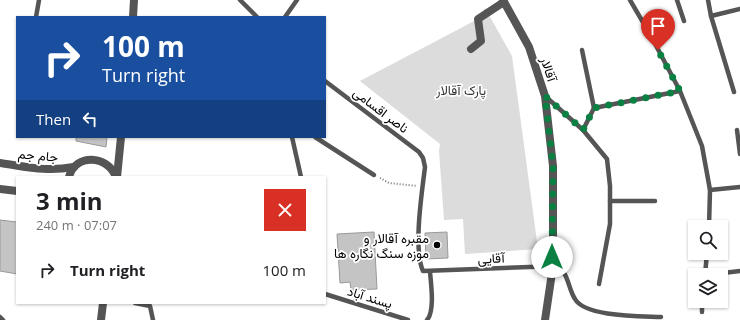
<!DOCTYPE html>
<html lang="en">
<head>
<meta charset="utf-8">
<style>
	:root { --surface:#fff; --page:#f6f6f6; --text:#202124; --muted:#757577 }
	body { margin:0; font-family:"Open Sans",Vazirmatn,sans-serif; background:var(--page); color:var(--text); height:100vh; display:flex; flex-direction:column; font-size:15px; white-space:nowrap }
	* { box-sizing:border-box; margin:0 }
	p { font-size:13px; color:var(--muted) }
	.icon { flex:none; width:22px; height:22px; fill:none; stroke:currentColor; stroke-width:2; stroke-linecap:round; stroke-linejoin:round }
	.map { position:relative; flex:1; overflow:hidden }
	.details { position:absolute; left:16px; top:176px; width:310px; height:128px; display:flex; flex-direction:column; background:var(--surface); border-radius:0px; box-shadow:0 1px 3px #0004 }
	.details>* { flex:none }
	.top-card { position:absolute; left:16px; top:16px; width:310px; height:122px; border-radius:0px; box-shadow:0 1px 3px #0004; background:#1a4fa0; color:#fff; overflow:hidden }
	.tools { position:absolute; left:688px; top:220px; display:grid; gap:8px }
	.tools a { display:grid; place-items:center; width:40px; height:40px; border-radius:0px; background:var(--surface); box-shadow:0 1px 3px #0004; font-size:20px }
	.pin { position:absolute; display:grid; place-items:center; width:34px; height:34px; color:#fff; margin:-41px -17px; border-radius:50% 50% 50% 0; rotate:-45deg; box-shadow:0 0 4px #0007 }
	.pin .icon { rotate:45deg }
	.me { position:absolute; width:44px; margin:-22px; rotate:0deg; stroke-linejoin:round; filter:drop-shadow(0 0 3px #0008) }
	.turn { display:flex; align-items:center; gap:14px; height:84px; padding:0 20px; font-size:18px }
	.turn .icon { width:52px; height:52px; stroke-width:2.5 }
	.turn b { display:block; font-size:28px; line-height:34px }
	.then { display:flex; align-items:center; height:38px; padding:0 20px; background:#0003; gap:8px; font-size:15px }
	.round { display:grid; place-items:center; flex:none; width:42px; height:42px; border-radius:0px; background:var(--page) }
	.headline { display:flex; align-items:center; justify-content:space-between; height:68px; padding:0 20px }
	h1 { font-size:24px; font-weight:700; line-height:30px }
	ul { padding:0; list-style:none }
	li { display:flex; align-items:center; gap:12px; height:52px; padding:0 20px }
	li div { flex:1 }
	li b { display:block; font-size:15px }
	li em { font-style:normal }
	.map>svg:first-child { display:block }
	.green { fill:#dcdcdc }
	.building { fill:#c4c4c4; stroke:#999 }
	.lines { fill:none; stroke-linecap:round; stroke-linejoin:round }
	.path { stroke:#777; stroke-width:2; stroke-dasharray:1 2; stroke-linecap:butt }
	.service { stroke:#555; stroke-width:4.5 }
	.minor { stroke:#555; stroke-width:8 }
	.tertiary { stroke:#555; stroke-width:8 }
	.route { stroke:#0b8043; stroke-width:7; stroke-dasharray:0 12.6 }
	.poi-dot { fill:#000; stroke:#fff; stroke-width:1.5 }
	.labels { text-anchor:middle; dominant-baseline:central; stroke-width:3.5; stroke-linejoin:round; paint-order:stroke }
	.street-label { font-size:13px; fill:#000; stroke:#fff }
	.park-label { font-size:13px; fill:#333; stroke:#fff }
	.poi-label { font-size:13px; fill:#000; stroke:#fff; text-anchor:end }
</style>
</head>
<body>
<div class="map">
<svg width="740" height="320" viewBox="0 0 740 320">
	<rect width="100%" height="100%" fill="#fff"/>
	<polygon class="green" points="485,8 512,56 538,249 465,254 463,219 444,220 439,151 440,144 360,81 478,19"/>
	<g class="building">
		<polygon points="76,137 107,137 106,147 76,141"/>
		<polygon points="0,220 17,222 17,274 0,271"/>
		<polygon points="374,232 377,289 351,290 350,282 340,283 337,234"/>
		<polygon points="447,232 448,258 426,259 425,233"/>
	</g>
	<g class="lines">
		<polyline class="path" points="380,178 389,183 417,186"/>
		<g class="service">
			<polyline points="240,0 257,17"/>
			<polyline points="630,0 651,36 680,91 702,146 710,190 709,227"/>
			<polyline points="677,0 684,21"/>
			<polyline points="708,0 711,16 734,92"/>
			<polyline points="711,16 740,9"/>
			<polyline points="36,17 39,0"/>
			<polyline points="285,17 297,0"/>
			<polyline points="582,50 594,108"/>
			<path d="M325,81L419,152L423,158L425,167C422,192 413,249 423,271L558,266C569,275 568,288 575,299C585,317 641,316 661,317"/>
			<polyline points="545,96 583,130 594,108 680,91"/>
			<polyline points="583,130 607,159 610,186 610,224 599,284"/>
			<polyline points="737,130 740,154"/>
			<polyline points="292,137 301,177"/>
			<polyline points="315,137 374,175"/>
			<polyline points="710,190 740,187"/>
			<polyline points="610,201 655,201"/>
			<polyline points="705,275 707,253"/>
			<polyline points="706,275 740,271"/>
			<polyline points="325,294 408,320"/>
			<polyline points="135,303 150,306 153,320"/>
			<polyline points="702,312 702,301"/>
			<polyline points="0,317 3,320"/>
			<path d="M427,320C435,311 431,284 430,272"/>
		</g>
		<polyline class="minor" points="471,49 481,41 478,19 504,2"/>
		<g class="tertiary">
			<polyline points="503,0 529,47 545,96 553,166 553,266 545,320"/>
			<polyline points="133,17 134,0"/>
			<path d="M0,163C28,167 46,172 74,167"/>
			<path d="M69,177C75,153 108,155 116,177"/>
			<polyline points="117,177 121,137"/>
			<polyline points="0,189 17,191"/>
			<polyline points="101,320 103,303"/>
		</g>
	</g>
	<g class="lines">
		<polyline class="route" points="552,257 553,166 545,96 583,130 594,108 680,91 658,50"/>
	</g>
	<circle class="poi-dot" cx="437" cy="245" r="4"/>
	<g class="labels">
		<g class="street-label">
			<text transform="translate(549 69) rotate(72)">آقالار</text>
			<text transform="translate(381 110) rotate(37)">ناصر اقسامی</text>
			<text transform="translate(38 155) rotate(5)">جام جم</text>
			<text transform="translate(491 258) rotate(-3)">آقایی</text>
			<text transform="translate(370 297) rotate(17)">پسند آباد</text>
		</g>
		<g class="park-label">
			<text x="461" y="90">پارک آقالار</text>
		</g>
		<g class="poi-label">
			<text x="429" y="238">مقبره آقالار و<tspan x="429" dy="15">موزه سنگ نگاره ها</tspan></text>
		</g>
	</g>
</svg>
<div class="tools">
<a><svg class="icon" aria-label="search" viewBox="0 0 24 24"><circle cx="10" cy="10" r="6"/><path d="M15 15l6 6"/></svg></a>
<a><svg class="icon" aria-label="layers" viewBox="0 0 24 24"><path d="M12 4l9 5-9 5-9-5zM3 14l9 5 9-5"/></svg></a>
</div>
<div class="pin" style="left:658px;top:50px;background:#d93025"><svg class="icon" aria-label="arrive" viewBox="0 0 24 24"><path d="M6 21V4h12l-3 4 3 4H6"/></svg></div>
<svg class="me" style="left:552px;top:257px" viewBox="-20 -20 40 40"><circle r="19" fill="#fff"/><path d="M0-13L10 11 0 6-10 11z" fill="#0b8043"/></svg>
<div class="top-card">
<div class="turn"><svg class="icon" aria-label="right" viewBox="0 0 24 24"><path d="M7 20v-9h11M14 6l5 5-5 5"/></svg><div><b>100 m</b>Turn right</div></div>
<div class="then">Then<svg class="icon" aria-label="left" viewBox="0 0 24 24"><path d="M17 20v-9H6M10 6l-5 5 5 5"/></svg></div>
</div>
<section class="details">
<div class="headline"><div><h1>3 min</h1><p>240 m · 07:07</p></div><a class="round" style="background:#d93025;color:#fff"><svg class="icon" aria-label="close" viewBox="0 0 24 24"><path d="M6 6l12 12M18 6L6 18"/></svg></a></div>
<ul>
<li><svg class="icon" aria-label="right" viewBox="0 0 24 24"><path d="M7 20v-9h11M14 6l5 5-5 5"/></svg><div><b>Turn right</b></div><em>100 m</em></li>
</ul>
</section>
</div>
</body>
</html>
